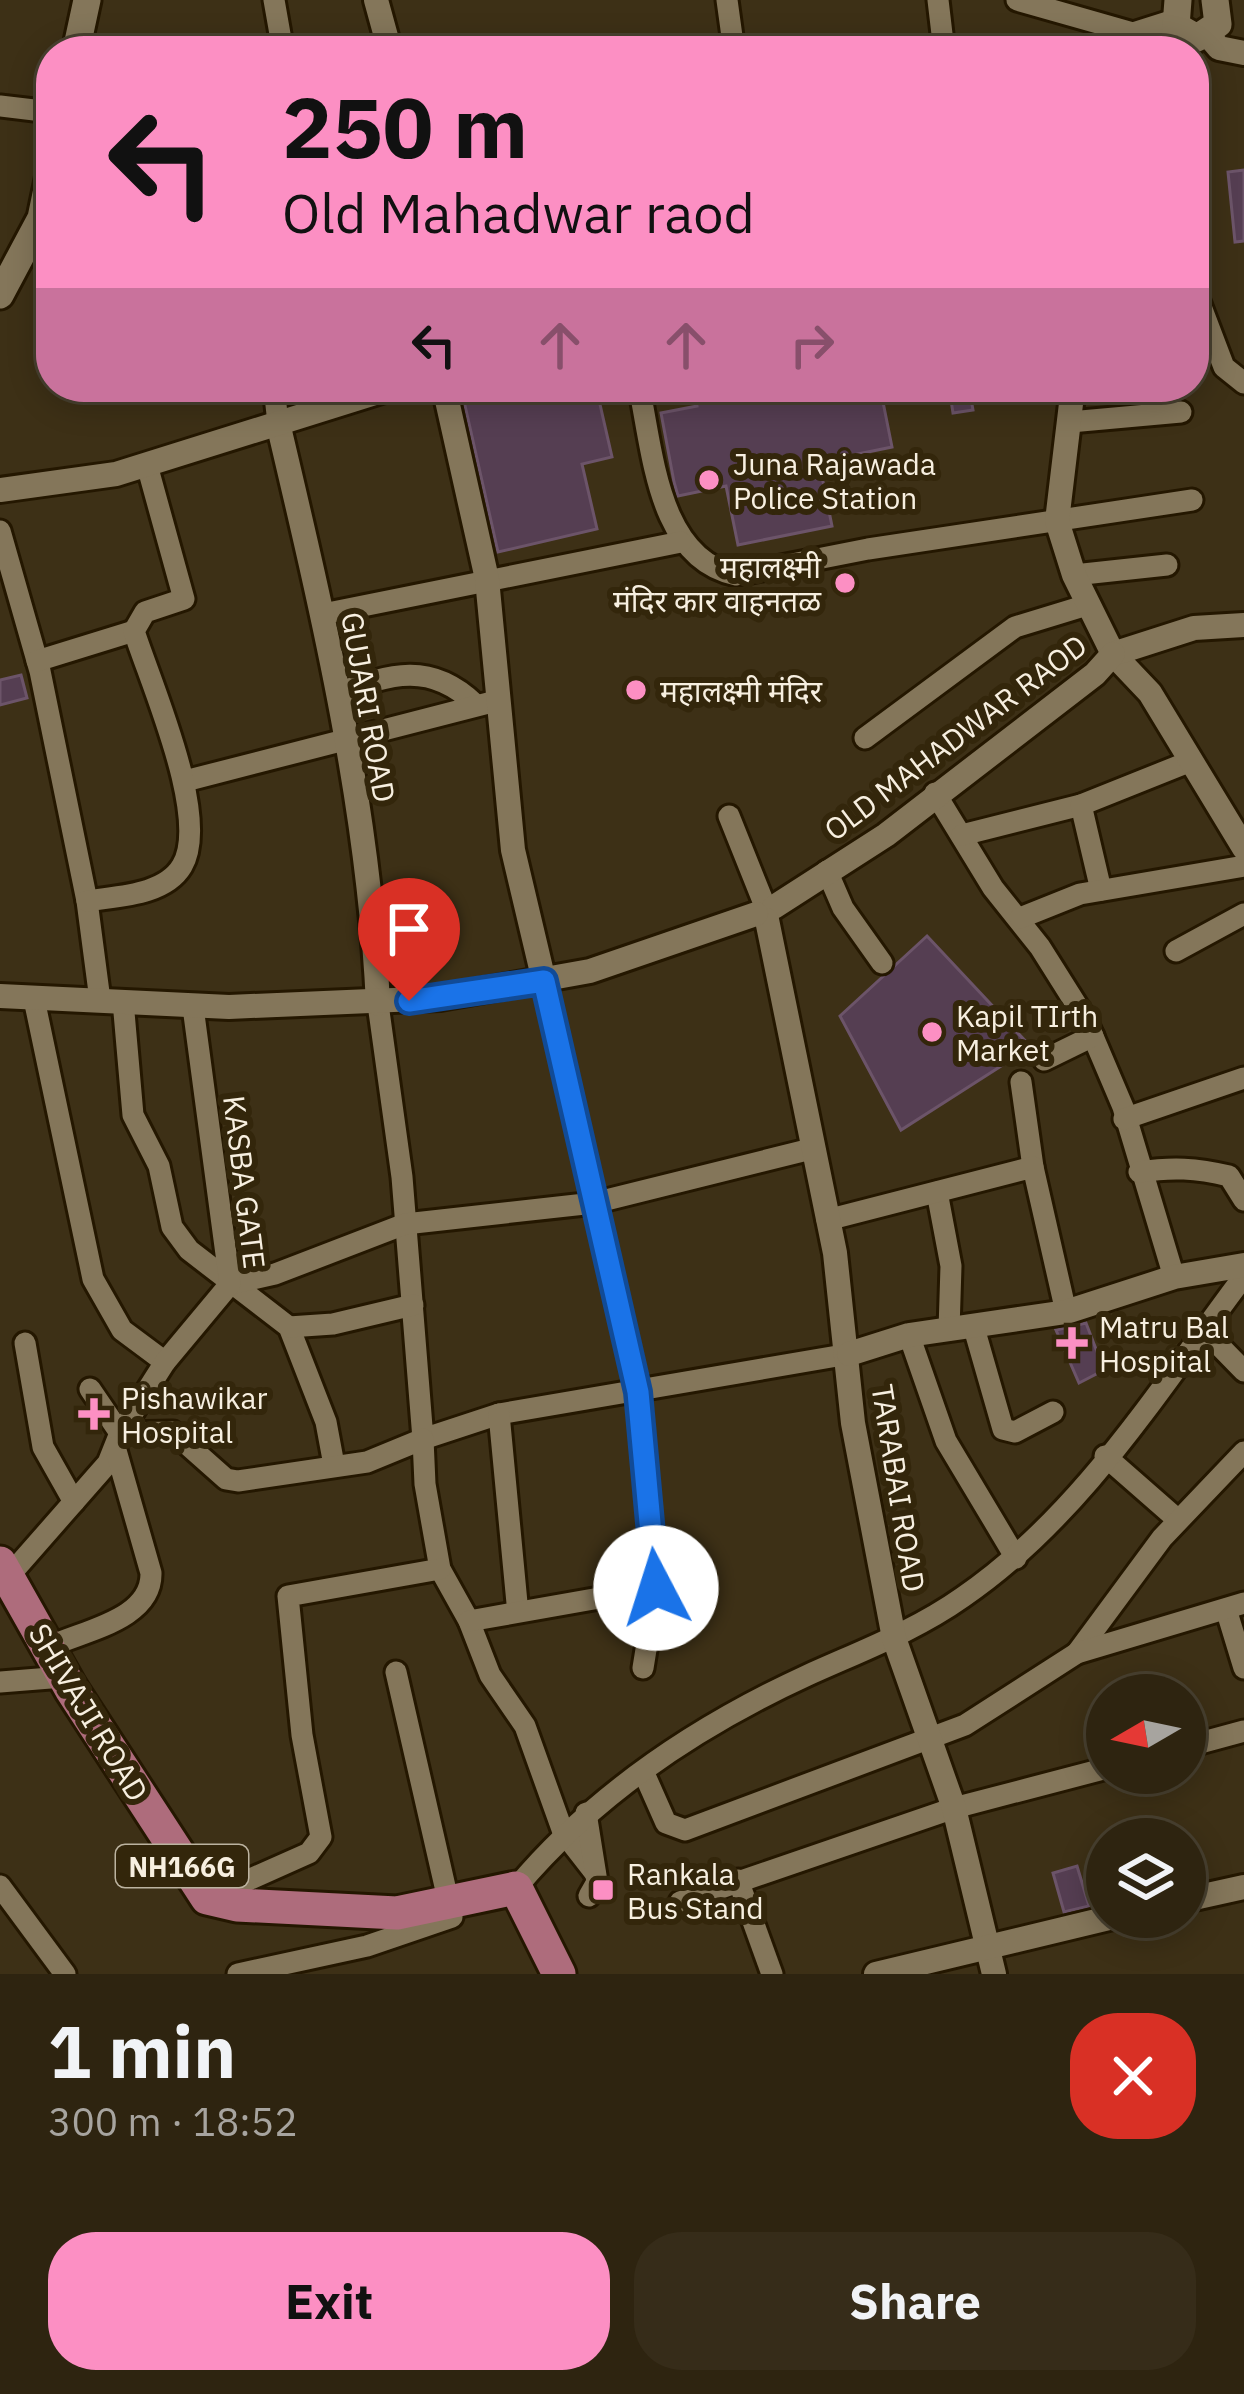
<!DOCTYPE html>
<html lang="en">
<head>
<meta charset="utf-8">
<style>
	:root { --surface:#2e2410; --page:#362c19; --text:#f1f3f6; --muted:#a7a49f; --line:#494130; --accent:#fc8fc3 }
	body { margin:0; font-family:"IBM Plex Sans","Noto Sans Devanagari",sans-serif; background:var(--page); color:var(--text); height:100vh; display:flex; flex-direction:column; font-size:45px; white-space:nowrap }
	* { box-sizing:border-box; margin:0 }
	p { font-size:39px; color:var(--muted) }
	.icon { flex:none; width:66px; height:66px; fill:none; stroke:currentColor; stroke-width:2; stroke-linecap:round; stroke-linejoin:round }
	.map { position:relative; height:1974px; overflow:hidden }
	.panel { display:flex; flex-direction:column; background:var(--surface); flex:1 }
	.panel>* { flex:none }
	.top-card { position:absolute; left:36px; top:36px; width:1173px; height:366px; border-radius:48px; box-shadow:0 6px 30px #0003,0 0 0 3px var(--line); background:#fc8fc3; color:#111; overflow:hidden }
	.needle { width:78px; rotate:261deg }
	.tools { position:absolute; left:1086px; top:1674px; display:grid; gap:24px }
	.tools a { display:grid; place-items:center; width:120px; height:120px; border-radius:50%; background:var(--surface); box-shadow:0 6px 30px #0003,0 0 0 3px var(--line); font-size:60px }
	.pin { position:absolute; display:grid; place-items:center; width:102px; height:102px; color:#fff; margin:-123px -51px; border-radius:50% 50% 50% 0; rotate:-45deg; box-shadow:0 0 12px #0007 }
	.pin .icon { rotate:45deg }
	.me { position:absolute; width:132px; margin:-66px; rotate:355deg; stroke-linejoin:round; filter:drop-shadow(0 0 9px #0008) }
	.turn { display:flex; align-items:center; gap:42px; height:252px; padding:0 48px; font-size:54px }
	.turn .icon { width:156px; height:156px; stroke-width:2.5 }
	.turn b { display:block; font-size:84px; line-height:102px }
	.lanes { display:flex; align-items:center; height:114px; padding:0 48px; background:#0003; justify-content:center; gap:60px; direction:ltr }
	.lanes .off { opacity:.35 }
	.round { display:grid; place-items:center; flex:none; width:126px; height:126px; border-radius:48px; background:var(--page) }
	.headline { display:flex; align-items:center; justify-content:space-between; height:204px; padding:0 48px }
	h1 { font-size:72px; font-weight:800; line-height:90px }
	.primary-button { display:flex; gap:24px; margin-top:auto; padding:24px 48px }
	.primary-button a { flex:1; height:138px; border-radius:48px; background:var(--accent); color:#111; font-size:48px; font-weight:800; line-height:138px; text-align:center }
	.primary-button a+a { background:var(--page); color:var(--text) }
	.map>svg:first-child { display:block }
	.building { fill:#553e52; stroke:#6c5469; stroke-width:3 }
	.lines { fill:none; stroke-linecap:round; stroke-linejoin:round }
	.minor-casing { stroke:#241700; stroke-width:27 }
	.tertiary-casing { stroke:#241700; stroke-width:30 }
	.secondary-casing { stroke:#241700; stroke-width:33 }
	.trunk-casing { stroke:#241700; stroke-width:39 }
	.minor { stroke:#84765a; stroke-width:21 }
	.tertiary { stroke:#84765a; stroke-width:24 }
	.secondary { stroke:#84765a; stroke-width:27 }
	.trunk { stroke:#ae6c7c; stroke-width:33 }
	.route-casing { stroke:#114b97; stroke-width:30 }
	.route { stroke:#1a73e8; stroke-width:21 }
	.poi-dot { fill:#fc8fc3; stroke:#33260b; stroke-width:4.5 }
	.labels { text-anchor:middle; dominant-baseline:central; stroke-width:12; stroke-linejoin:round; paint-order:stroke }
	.shield { fill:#33260b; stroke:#bcb3a0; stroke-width:3 }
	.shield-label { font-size:27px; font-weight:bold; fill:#f7efe0 }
	.poi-label { font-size:30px; fill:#f7efe0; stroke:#33260b; text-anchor:start }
	.street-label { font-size:30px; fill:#f7efe0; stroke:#33260b }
</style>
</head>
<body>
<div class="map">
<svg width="1244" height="1974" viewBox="0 0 1244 1974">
	<rect width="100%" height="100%" fill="#3d3016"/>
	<g class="building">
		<polygon points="1244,170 1244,241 1235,242 1228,172"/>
		<polygon points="524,387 596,387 612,457 582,464 597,529 498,552 464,401"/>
		<polygon points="693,387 880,387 892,447 819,462 832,526 738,545 726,486 678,496 674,482 661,413 697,406"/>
		<polygon points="949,387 969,387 973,410 953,413"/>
		<polygon points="21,675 27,698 0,705 0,680"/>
		<polygon points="927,936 1031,1047 901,1130 840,1016"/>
		<polygon points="1086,1323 1104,1370 1079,1383 1056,1330"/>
		<polygon points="1077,1866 1089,1906 1064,1912 1053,1873"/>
	</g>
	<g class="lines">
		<g class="minor-casing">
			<g id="minor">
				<polyline points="274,0 283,51"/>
				<polyline points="727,0 734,51"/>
				<polyline points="938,0 944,51"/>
				<polyline points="1017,0 1133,33 1174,20"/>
				<polyline points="0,106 51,112"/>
				<polyline points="1194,288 1224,367 1244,383"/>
				<polyline points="274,387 278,423"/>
				<path d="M639,387C653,452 658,559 736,575L868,549L1192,500"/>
				<polyline points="1070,422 1181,412"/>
				<polyline points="0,531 40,671 87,901 100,1000"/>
				<polyline points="1074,575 1167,565"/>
				<polyline points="323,614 681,542"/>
				<polyline points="37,661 134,631"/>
				<path d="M338,693C391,674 430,661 475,704"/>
				<polyline points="865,738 1015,627 1087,605"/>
				<polyline points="185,781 496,701"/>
				<polyline points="935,793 993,888 1040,947 1086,1020 1123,1107 1174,1277"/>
				<polyline points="729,816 763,901"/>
				<polyline points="962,835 1081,805"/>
				<polyline points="827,871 843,908 882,963"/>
				<polyline points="1101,890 1081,805 1191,761"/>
				<path d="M87,901C116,896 164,896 182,866C211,818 150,682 134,631L145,612L184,599L147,465"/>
				<polyline points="1020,918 1080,894 1244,866"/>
				<polyline points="1176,951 1244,914"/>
				<polyline points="544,981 639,1392 656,1588 643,1668"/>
				<polyline points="34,999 93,1279 122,1330 165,1362"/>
				<polyline points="123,1001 133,1115 159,1166 172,1227 189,1250 289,1327 326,1422 334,1465"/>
				<polyline points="378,1004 402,1177 423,1439 499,1414 849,1354"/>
				<polyline points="1044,1060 1093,1036"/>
				<polyline points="1021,1082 1033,1167"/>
				<polyline points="1124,1119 1244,1078"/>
				<path d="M1139,1172C1172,1167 1196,1168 1229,1176L1244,1200"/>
				<polyline points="937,1192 951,1266 949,1330"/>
				<polyline points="827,1220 1033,1167 1066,1312"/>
				<polyline points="230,1284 275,1274 405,1224 594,1203 811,1149"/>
				<polyline points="289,1327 333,1324 413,1305"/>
				<polyline points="974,1328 1003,1429 1015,1432 1053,1412"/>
				<polyline points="1205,1331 1244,1371"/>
				<polyline points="909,1335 946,1441 1016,1558"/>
				<polyline points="25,1343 43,1447 74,1502"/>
				<polyline points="90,1389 120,1433 173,1432 226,1479 238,1481 367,1462 423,1439 425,1484 440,1569 469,1621 490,1675 525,1726 563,1832 595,1873"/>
				<polyline points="499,1414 517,1603"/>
				<polyline points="1105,1456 1178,1520"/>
				<polyline points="8,1577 108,1463 120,1433 165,1362 230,1284 193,1007"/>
				<polyline points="1226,1609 1244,1668"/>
				<polyline points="469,1621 656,1588"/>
				<path d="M51,1646C86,1630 152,1619 151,1573L115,1447"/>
				<polyline points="1077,1653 1162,1538 1244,1452"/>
				<polyline points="0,1682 63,1677"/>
				<polyline points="1185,1747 1244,1731"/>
				<polyline points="643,1771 666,1823 685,1830 965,1725 1077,1653 1244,1603"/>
				<polyline points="586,1813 597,1882 589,1896"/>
				<polyline points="738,1880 772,1974"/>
				<polyline points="0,1886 65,1974"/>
				<path d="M516,1888C594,1795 697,1726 808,1675C861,1651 915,1631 963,1597C1081,1516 1159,1389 1244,1276"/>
				<polyline points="208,1898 309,1853 321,1837 302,1735 288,1596 440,1569"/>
				<polyline points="680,1902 954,1808 1107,1768"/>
				<polyline points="238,1974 367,1946 452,1917 396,1672"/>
			</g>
		</g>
		<g class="tertiary-casing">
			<g id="tertiary">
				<polyline points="376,0 390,51"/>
				<polyline points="1208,35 1219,48 1244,53"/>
				<polyline points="444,387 487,579 513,850 544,981"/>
				<polyline points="1073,387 1057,521 1074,575 1113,654 1150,693 1244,848"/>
				<path d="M278,423C323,614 369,807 378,1004"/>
				<polyline points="0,490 116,474 394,387"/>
				<polyline points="1113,654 1194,628 1244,625"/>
				<polyline points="774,907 886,835 1095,674 1113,654"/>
				<polyline points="767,920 835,1253 853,1423 894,1638 954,1808 994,1974"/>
				<polyline points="0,996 229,1007 440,998 590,971 756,914"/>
				<polyline points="849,1354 909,1335 1066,1312 1174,1277 1244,1265"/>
				<polyline points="1185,1900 1244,1887"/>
				<polyline points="876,1974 1113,1917"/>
			</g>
		</g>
		<g class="secondary-casing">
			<g id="secondary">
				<polyline points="1178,0 1176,26 1197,38 1218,24 1215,0"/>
				<polyline points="76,51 87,0"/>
				<polyline points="0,295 41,218 51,170"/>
			</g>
		</g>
		<g class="trunk-casing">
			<polyline id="trunk" points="0,1563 71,1689 207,1898 237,1905 397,1913 516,1888 559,1974"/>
		</g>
		<use href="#minor" class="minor"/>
		<use href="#tertiary" class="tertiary"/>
		<use href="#secondary" class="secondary"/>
		<use href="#trunk" class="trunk"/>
	</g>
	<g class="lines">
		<g class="route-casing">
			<polyline id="route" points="409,1001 544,981 638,1392 656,1588"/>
		</g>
		<use href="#route" class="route"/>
	</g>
	<g class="poi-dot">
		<circle cx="709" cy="480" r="12"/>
		<circle cx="845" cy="583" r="12"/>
		<circle cx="636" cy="690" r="12"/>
		<circle cx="932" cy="1032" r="12"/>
		<path d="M1066 1325h12v12h12v12h-12v12h-12v-12h-12v-12h12z"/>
		<path d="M88 1396h12v12h12v12h-12v12h-12v-12h-12v-12h12z"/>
		<rect x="591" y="1878" width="24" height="24" rx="6"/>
	</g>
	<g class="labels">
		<rect class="shield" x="116" y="1845" width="132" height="42" rx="9"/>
		<g class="shield-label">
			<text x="182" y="1866">NH166G</text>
		</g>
		<g class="poi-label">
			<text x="733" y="463">Juna Rajawada<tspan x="733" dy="34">Police Station</tspan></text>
			<text x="821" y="566" text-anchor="end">महालक्ष्मी<tspan x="821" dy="34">मंदिर कार वाहनतळ</tspan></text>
			<text x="660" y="690">महालक्ष्मी मंदिर</text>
			<text x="956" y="1015">Kapil TIrth<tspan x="956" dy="34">Market</tspan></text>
			<text x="1099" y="1326">Matru Bal<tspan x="1099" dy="34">Hospital</tspan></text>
			<text x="121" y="1397">Pishawikar<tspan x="121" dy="34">Hospital</tspan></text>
			<text x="627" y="1873">Rankala<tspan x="627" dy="34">Bus Stand</tspan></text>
		</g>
		<g class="street-label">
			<text transform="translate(369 707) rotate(80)">GUJARI ROAD</text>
			<text transform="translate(955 737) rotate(-37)">OLD MAHADWAR RAOD</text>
			<text transform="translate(245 1182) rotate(83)">KASBA GATE</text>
			<text transform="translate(899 1488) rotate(81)">TARABAI ROAD</text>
			<text transform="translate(89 1712) rotate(59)">SHIVAJI ROAD</text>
		</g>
	</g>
</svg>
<div class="tools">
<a><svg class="needle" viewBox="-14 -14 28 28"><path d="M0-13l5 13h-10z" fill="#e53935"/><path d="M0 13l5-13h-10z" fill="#a7a49f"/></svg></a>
<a><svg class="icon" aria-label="layers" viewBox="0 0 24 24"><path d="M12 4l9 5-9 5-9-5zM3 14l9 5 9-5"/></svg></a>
</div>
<div class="pin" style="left:409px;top:1001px;background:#d93025"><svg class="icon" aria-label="arrive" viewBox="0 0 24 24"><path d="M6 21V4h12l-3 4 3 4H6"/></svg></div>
<svg class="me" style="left:656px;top:1588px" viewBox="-20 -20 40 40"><circle r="19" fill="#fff"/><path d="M0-13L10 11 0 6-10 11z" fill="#1a73e8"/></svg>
<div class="top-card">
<div class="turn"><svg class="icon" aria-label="left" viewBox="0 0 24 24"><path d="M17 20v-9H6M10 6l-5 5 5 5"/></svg><div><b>250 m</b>Old Mahadwar raod</div></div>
<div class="lanes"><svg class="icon" aria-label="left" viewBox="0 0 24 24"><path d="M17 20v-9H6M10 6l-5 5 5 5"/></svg><svg class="icon off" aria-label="ahead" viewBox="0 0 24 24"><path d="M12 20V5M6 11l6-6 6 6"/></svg><svg class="icon off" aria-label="ahead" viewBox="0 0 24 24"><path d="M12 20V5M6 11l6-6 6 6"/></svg><svg class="icon off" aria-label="right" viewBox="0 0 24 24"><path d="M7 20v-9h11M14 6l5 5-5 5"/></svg></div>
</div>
</div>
<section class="panel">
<div class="headline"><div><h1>1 min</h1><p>300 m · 18:52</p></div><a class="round" style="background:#d93025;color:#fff"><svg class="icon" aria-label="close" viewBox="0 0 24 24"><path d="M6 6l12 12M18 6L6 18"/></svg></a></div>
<div class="primary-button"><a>Exit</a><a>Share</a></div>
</section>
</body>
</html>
